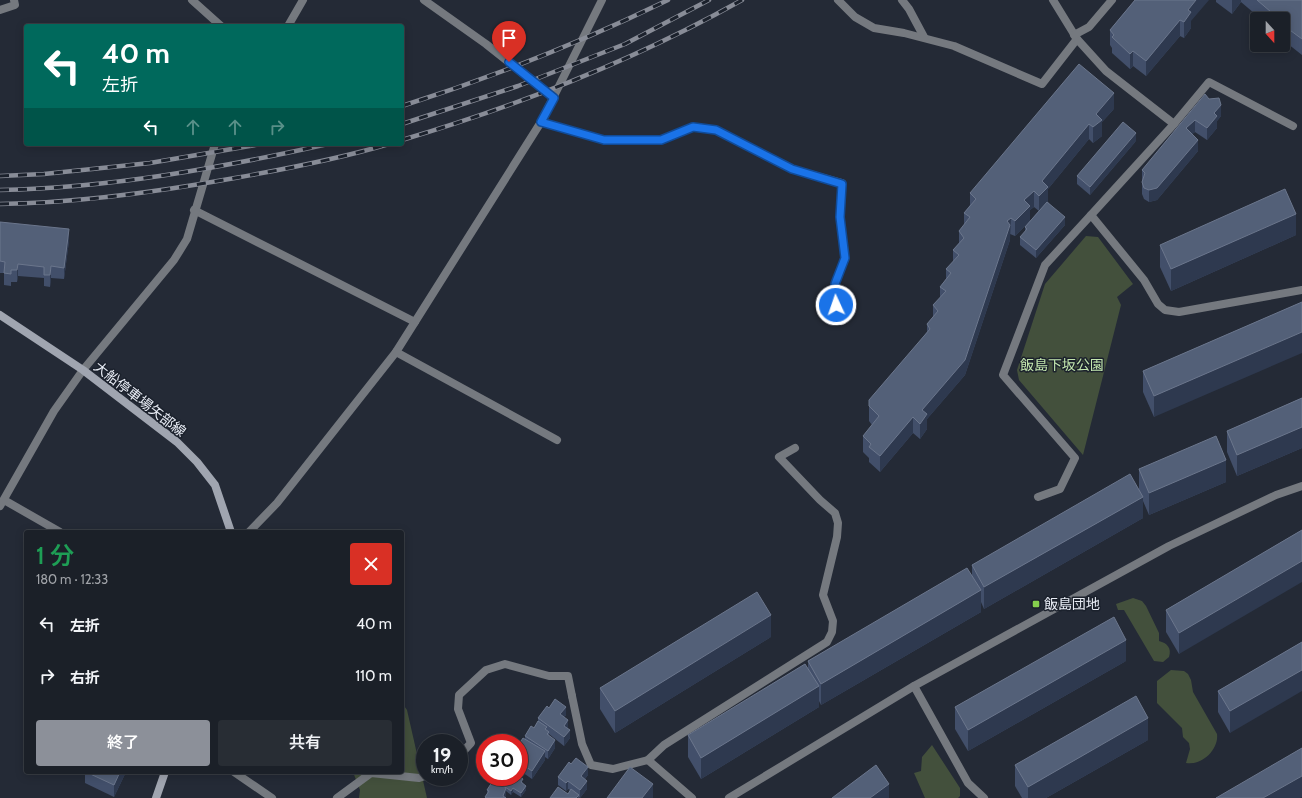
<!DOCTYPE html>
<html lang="ja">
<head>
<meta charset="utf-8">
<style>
	:root { --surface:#1b2028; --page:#282d34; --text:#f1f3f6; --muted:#a0a3a8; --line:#393e45; --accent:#8c9099 }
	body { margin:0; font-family:Cabin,"Noto Sans JP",sans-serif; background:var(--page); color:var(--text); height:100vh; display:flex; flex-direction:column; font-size:15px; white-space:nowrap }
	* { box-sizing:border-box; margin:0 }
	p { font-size:13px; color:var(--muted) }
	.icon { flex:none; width:22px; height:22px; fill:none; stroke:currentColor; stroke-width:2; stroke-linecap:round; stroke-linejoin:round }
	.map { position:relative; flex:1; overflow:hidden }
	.details { position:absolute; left:24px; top:530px; width:380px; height:244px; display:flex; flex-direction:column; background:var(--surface); border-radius:4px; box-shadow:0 2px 10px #0003,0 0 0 1px var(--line) }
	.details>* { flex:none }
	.guide { position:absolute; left:24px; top:24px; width:380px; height:122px; border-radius:4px; box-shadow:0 2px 10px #0003,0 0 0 1px var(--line); background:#00695c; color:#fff; overflow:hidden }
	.needle { width:26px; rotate:159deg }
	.buttons { position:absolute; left:1250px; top:12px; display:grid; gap:8px }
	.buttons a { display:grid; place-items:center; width:40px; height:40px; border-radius:4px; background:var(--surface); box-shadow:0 2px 10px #0003,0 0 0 1px var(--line); font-size:20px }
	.speed { position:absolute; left:416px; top:734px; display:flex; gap:8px; font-size:20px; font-weight:700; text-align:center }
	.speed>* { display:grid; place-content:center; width:52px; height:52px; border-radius:50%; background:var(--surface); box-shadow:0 2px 10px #0003,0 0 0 1px var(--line); line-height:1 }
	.speed small { font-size:10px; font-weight:400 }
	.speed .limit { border:6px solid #d22; background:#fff; color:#111 }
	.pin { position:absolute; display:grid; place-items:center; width:34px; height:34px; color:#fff; margin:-41px -17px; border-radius:50% 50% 50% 0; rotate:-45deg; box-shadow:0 0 4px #0007 }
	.pin .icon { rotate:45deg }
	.me { position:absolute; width:44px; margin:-22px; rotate:357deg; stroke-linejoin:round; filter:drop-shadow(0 0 3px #0008) }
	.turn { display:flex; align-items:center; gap:14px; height:84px; padding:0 12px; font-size:18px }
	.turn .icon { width:52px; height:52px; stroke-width:2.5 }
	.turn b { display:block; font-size:28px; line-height:34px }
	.lanes { display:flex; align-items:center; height:38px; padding:0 12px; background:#0003; justify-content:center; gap:20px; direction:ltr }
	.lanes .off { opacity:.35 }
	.round { display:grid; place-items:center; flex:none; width:42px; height:42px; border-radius:4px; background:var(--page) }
	.overview { display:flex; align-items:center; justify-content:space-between; height:68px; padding:0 12px }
	h1 { font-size:24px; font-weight:600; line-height:30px; color:#1e9e55 }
	.primary-button { display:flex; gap:8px; margin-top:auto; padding:8px 12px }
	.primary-button a { flex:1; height:46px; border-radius:4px; background:var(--accent); color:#fff; font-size:16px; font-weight:600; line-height:46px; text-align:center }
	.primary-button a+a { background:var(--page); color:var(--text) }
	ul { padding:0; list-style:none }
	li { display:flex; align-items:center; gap:12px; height:52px; padding:0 12px }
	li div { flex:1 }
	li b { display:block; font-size:15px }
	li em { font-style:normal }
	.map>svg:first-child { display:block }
	.green { fill:#43503c }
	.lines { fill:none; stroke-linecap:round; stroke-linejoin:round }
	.service { stroke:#75797f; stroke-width:8 }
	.minor { stroke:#75797f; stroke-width:8 }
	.tertiary { stroke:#75797f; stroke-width:8 }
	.secondary { stroke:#a0a5b0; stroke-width:8 }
	.rail-casing { stroke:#888c97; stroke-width:4.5 }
	.rail { stroke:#1b212c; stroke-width:3; stroke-dasharray:9; stroke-linecap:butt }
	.wall { fill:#424f6a; fill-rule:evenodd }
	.shaded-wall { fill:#2e394f }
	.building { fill:#536078; stroke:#6b768c }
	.route-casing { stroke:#114b97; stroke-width:10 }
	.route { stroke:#1a73e8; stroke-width:7 }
	.poi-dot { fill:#85cf4d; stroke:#1b212c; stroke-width:1.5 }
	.labels { text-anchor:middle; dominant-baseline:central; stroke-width:3; stroke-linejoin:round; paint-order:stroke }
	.park-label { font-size:14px; fill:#c3e6ae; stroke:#1b212c }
	.street-label { font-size:14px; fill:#e8ecf5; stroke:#1b212c }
	.poi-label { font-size:14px; fill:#e8ecf5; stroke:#1b212c; text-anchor:start }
</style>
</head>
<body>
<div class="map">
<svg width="1302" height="798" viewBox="0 0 1302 798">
	<rect width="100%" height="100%" fill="#242a36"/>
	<g class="green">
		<polygon points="1086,236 1098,237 1133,284 1117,297 1121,305 1083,455 1019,380 1017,370 1045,284"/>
		<path d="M1133,598L1142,601L1146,606L1159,633V641C1167,643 1172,648 1169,657L1163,662L1154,661L1124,610H1118L1116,604Z"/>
		<path d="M1171,670L1184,671L1188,674L1191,680L1193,692L1217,734C1219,749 1202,766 1186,763L1190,749L1189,743L1183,737L1182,728L1157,703V681Z"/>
		<polygon points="402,703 407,710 427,798 359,798 360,790 353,772 402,772"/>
		<polygon points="932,745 960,788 960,796 958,798 925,798 914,773 921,771 922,757"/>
	</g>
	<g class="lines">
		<g class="service">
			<polyline points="0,10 15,5 14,0"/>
			<polyline points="459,756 471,743 458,709 459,695 486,670 505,664 549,676 568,676 572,696"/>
			<polyline points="337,798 371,773 419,778 425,776"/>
		</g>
		<g class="minor">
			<polyline points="192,0 221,26"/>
			<polyline points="424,0 486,44 554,98"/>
			<polyline points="838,0 855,17 874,28 904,33 954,46 1042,84 1077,39"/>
			<polyline points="902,0 909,9 924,37"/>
			<polyline points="1053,0 1077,39 1106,71 1174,124"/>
			<polyline points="288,26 303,0"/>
			<polyline points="1074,35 1089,27 1112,0"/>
			<polyline points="541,122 604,140 661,140 693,127 715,130 792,169 842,183 840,217 845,259 835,284 836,305 842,321"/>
			<polyline points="1293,126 1209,82 1174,124 1091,215 1144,280 1158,304 1165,310 1179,312 1302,290"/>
			<polyline points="194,210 415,322"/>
			<polyline points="396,352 557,440"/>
			<polyline points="1038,497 1060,489 1075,458 1003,375 1045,265 1091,215"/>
			<polyline points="4,500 60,532"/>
			<polyline points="0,506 54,411 83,370 174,260 187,239 215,144"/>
			<polyline points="914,686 968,783 984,798"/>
			<polyline points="572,696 582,744 591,765 613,769 648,760 692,798"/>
			<polyline points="648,760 664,745 827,642 832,632 833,621 823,595 837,537 838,523 835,513 820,500 779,457 795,448"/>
			<polyline points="234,772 272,798"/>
		</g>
		<g class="tertiary">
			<polyline points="249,532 277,503 396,352 541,122 602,0"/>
			<polyline points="729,798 914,686 1169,546 1276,495 1302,486"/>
		</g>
		<g class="secondary">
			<polyline points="0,315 83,370 177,442 197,462 215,485 231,532"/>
			<polyline points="156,798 165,772"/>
		</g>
		<g class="rail-casing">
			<g id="rail">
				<path d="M402,106C493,77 582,42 668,0"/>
				<polyline points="402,124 518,86 625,44 709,0"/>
				<path d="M402,140C520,105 635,60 742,0"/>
				<polyline points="0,176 44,174 150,163 261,144"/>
				<path d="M0,190C110,188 220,168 328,144"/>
				<path d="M0,204C79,203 157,192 235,178C286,169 338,159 389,144"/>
			</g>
		</g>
		<use href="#rail" class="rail"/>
	</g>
	<g class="wall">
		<polygon points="1135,0 1191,21 1191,28 1184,38 1180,36 1146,76 1133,66 1130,69 1112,53 1112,48 1110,45 1110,30"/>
		<polygon points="1216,0 1302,0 1302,55 1283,40 1283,19 1261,19 1241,2 1232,14 1216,2"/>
		<polygon points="1209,99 1221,116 1217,121 1217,128 1207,140 1195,132 1192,134 1198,151 1157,200 1149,202 1144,199 1142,194 1142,170"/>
		<path d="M1114,109L1102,122V136L1093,143L1089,139L1048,189V202L1065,225L1036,258L1020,245V237L1025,232V227L1030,221L1015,236L1010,234V240L965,375L927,419V429L920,439L913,433L880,472L869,462V458L863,452V436L872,425L869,421V406L927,332V324L933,318V305L940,298V287L946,279V269L953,262V250L959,243V231L964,225V213L970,205V193ZM1034,207L1039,211L1030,221V210Z"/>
		<polygon points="1136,141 1090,195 1077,184 1077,176"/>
		<polygon points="0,222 69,241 64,279 51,278 50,287 44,286 44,278 18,276 17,282 11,282 11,286 4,285 4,273 0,273"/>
		<polygon points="1296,235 1171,291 1160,267 1160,245"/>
		<polygon points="1302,302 1154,417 1143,392 1143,371"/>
		<polygon points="1302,398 1302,448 1237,476 1227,452 1227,431"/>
		<polygon points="1139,469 1226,482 1149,515 1143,501 1143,518 984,609 981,602 981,612 821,705 819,701 819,707 701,779 688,757 688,735 808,668 808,661 972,575 972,565 1139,489"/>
		<polygon points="1302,530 1179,654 1166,632 1166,610"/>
		<polygon points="771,637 615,733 600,709 600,688"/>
		<polygon points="1302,642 1230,733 1218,712 1218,691"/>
		<polygon points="1126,661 968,751 955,729 955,707"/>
		<polygon points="549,708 566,715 564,717 568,728 568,729 570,738 564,746 549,734 549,735 555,748 548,759 545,757 545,760 532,779 519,770 519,744 525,739 525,736 534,728 538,722 538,718"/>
		<polygon points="1148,740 1046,798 1022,798 1015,786 1015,765"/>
		<polygon points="85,772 126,772 114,797 85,783"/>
		<polygon points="588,775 585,779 587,789 580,798 579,797 579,798 568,794 570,790 568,789 566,791 558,785 558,777"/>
		<polygon points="521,776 520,777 526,790 521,797 513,792 511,795 506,791 505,797 506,798 485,798 487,794 487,790 498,782"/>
	</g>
	<g class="shaded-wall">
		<polygon points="1196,0 1209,0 1191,21 1191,28 1184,38 1184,22 1188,10"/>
		<polygon points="1232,0 1241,0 1241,2 1232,14"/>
		<polygon points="1180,20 1180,36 1146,76 1146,61"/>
		<polygon points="1133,51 1133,66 1130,69 1130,54"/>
		<polygon points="1114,93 1114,109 1102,122 1102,136 1093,143 1093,127 1096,114"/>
		<polygon points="1221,105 1221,116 1217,121 1217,128 1207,140 1207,128 1214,113"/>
		<polygon points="1195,120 1195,132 1186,140 1186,128"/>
		<polygon points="1089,124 1089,139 1048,189 1048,203 1039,211 1039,196 1042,181"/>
		<polygon points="1136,133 1136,141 1090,195 1090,187"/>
		<polygon points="1198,140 1198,151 1157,200 1149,202 1149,190"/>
		<polygon points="1034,191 1034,207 1030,210 1030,221 1015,236 1015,221 1024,200"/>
		<polygon points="1296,214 1296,235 1171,291 1171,269"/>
		<polygon points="1065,217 1065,225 1036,258 1036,250"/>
		<polygon points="1011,218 1010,240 965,375 927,419 927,429 920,439 920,424 922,410 1007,221"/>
		<polygon points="69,229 69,241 64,279 64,268"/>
		<polygon points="18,264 18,276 17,282 17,270"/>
		<polygon points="51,266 51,278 50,287 50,275"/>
		<polygon points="1302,332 1302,353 1154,417 1154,396"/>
		<polygon points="913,417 913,433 880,472 880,456"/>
		<polygon points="1302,427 1302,448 1237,476 1237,455"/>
		<polygon points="1226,460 1226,482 1149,515 1149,493"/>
		<polygon points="1143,497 1143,518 984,609 984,587"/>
		<polygon points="1302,561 1302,582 1179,654 1179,633"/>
		<polygon points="981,590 981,612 821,705 821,684"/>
		<polygon points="771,615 771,637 615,733 615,711"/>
		<polygon points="1126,640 1126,661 968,751 968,730"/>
		<polygon points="1302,670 1302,691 1230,733 1230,711"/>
		<polygon points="819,686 819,707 701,779 701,758"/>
		<polygon points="566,707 566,715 560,722 560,714"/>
		<polygon points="1148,718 1148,740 1046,798 1028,798 1028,787"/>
		<polygon points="568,720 568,728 564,734 564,726"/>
		<polygon points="570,730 570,738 564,746 564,737"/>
		<polygon points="555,740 555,748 548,759 548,751"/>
		<polygon points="545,751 545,760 532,779 532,771"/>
		<polygon points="588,767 588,775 581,784 581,776"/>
		<polygon points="120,772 126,772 114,797 114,785"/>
		<polygon points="1302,776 1302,797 1300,798 1263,798"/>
		<polygon points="568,781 568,789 566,791 566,783"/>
		<polygon points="587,781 587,789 580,798 580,790"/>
		<polygon points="653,784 653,798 642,798"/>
		<polygon points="889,784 889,798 870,798"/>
		<polygon points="526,786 526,790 521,797 521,793"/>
		<polygon points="506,788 506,796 505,798 503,796"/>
		<polygon points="513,788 513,792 511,795 511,791"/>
	</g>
	<g class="building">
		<polygon points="1135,0 1196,0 1188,10 1191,12 1184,22 1180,20 1146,61 1133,51 1130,54 1112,37 1114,35 1110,30"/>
		<polygon points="1257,0 1302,0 1302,39 1283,25 1283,19 1275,19 1268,14 1271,12"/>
		<polygon points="1079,64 1114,93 1096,114 1102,120 1093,127 1089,124 1042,181 1048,187 1039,196 1034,191 1024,200 1030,206 1015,221 1011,218 1007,221 1010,225 965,360 922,410 927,414 920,424 913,417 880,456 869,447 871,444 863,436 879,416 869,406 869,400 930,329 927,324 938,311 933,305 946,291 940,287 951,273 946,269 959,255 953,250 964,238 959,231 970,217 964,213 976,199 970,193"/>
		<polygon points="1205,94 1209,99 1219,98 1221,105 1214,113 1217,116 1207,128 1195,120 1186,128 1198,140 1157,188 1149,190 1144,188 1142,182 1145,173 1142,170"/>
		<polygon points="1123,122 1136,133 1090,187 1077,176"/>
		<polygon points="1285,189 1296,214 1171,269 1160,245"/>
		<polygon points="1047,202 1065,217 1036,250 1020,237 1027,229 1025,227"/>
		<polygon points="0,222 69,229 64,268 51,266 50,275 44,275 44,267 18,264 17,270 11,270 11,274 4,273 5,262 0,261"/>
		<polygon points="1302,302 1302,332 1154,396 1143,371"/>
		<polygon points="1302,398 1302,427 1237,455 1227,431"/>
		<polygon points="1216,436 1226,460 1149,493 1139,469"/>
		<polygon points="1130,474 1143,497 984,587 972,565"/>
		<polygon points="1302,530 1302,561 1179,633 1166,610"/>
		<polygon points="967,568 981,590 821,684 808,661"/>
		<polygon points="757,592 771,615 615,711 600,688"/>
		<polygon points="1114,617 1126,640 968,730 955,707"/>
		<polygon points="1302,642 1302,670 1230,711 1218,691"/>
		<polygon points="805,664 819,686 701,758 688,735"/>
		<polygon points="1136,696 1148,718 1028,787 1015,765"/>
		<polygon points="555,699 566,707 560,714 568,720 564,726 570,730 564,737 538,718 547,706 549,708"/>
		<polygon points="538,721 547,727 545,729 549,732 547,734 555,740 548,751 525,736 531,726 534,728"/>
		<polygon points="523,738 545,751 532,771 519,762 519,744"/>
		<polygon points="1302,748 1302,776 1263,798 1216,798"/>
		<polygon points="576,758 588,767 581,776 587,781 580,790 568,781 566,783 558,777 569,762 571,764"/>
		<polygon points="876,765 889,784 870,798 832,798"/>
		<polygon points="630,767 653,784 642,798 607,798"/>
		<polygon points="86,772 120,772 114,785"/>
		<polygon points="519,776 523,779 521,782 526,786 521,793 513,788 511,791 498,782 501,777 519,777"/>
		<polygon points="494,779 506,788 503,796 506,798 486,798 485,797 489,791 487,790"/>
		<polygon points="558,787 568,794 571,789 579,795 576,798 550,798"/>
	</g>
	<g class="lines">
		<g class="route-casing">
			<polyline id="route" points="509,62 554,98 541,122 604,140 661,140 693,127 716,130 792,169 842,184 840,217 845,258 835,284 836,305"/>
		</g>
		<use href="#route" class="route"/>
	</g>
	<rect class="poi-dot" x="1032" y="600" width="8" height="8" rx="2"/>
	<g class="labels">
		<g class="park-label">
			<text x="1062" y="365">飯島下坂公園</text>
		</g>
		<g class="street-label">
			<text transform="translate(140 399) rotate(38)">大船停車場矢部線</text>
		</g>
		<g class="poi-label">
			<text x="1044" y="604">飯島団地</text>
		</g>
	</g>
</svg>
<div class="buttons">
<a><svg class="needle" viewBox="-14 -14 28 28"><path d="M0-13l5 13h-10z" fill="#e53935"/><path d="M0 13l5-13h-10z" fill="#a0a3a8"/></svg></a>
</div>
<div class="speed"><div>19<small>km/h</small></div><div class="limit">30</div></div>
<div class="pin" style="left:509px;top:62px;background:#d93025"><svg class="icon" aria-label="arrive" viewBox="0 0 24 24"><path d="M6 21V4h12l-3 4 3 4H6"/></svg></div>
<svg class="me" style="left:836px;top:305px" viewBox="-20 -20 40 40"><circle r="17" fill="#1a73e8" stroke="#fff" stroke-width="3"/><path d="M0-11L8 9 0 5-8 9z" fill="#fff"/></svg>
<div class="guide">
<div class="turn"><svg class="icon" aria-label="left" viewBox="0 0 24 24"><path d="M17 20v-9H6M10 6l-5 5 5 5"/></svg><div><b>40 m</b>左折</div></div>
<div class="lanes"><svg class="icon" aria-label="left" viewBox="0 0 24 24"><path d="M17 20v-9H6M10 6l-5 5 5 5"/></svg><svg class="icon off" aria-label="ahead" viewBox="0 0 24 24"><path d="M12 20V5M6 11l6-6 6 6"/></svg><svg class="icon off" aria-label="ahead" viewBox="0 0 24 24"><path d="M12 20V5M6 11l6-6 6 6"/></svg><svg class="icon off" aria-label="right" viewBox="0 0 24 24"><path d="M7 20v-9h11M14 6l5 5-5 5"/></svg></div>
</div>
<section class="details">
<div class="overview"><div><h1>1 分</h1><p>180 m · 12:33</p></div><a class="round" style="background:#d93025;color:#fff"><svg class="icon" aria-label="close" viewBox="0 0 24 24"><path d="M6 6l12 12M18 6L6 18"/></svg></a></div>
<ul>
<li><svg class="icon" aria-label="left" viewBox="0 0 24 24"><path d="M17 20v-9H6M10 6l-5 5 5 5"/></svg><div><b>左折</b></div><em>40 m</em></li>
<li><svg class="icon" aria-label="right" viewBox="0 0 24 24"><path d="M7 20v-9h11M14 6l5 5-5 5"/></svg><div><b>右折</b></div><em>110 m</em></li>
</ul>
<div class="primary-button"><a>終了</a><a>共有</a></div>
</section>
</div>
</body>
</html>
